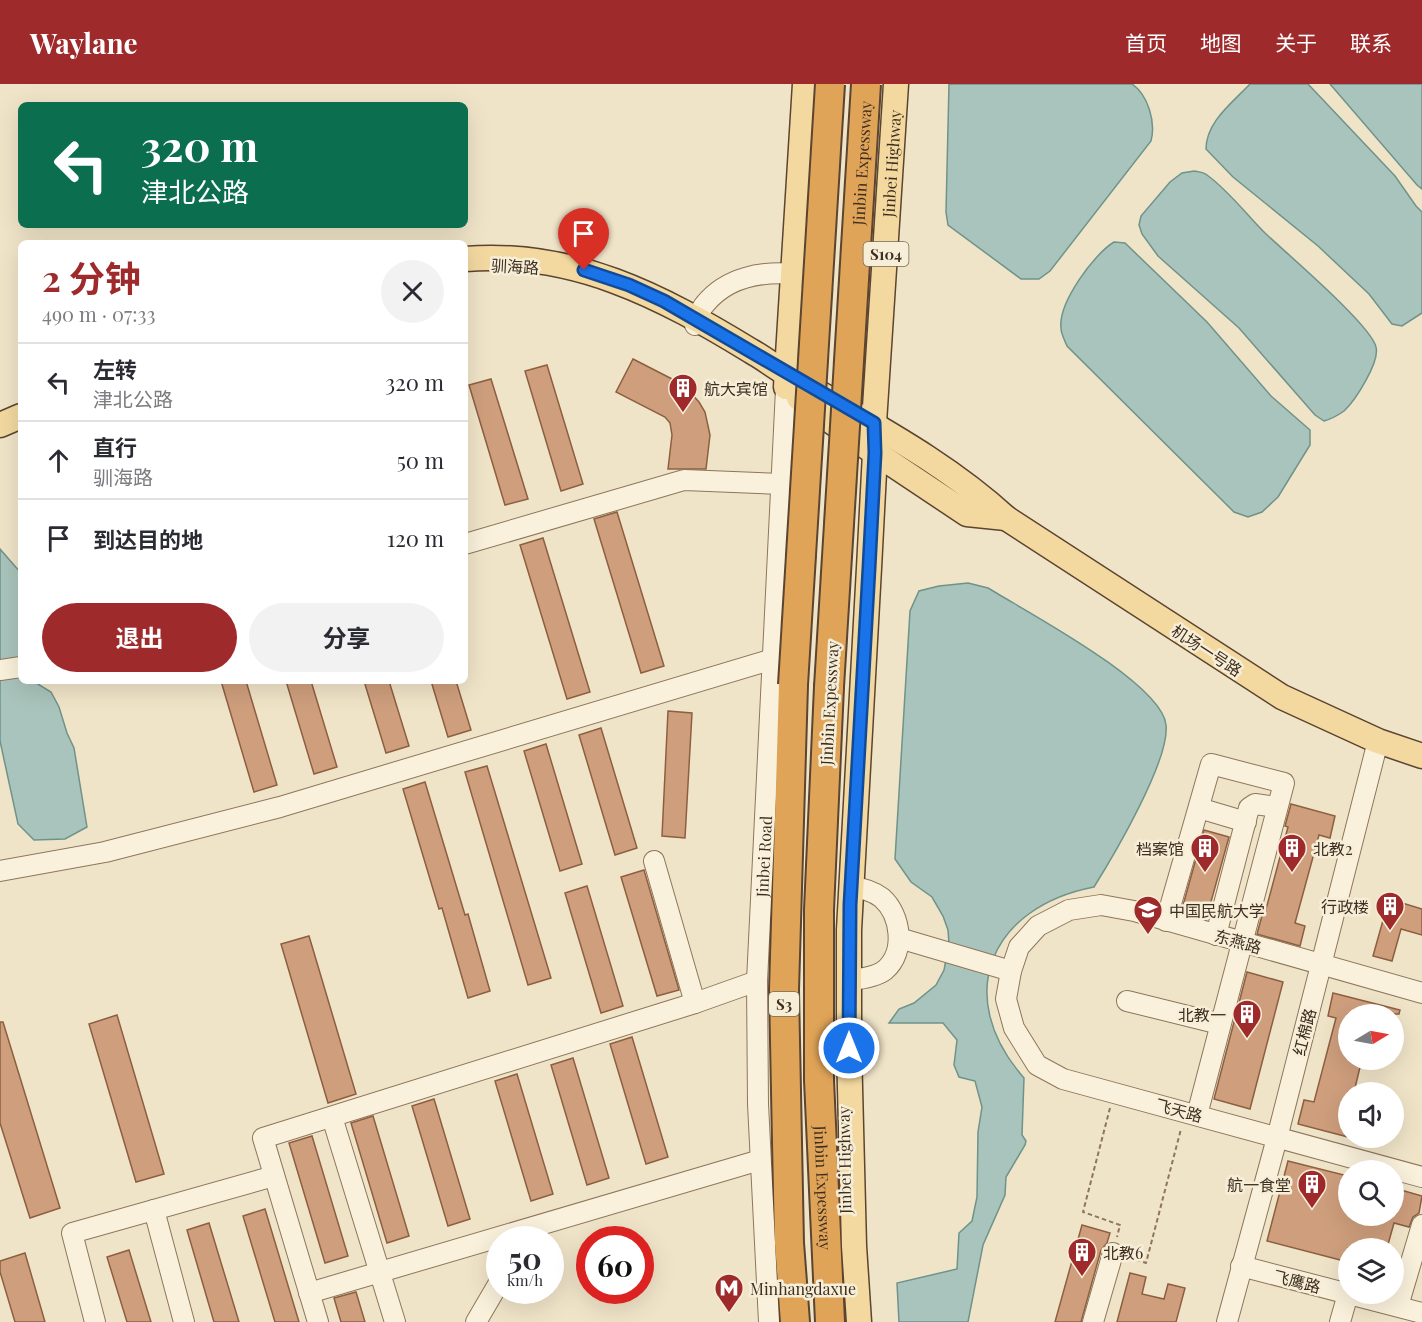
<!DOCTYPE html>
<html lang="zh">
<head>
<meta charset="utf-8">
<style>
	:root { --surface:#fff; --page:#f2f2f3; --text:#2b2b33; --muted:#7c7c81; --line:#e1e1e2; --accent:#9e2a2b }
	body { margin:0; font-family:"Playfair Display","Noto Sans SC",serif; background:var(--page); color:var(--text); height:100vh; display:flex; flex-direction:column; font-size:22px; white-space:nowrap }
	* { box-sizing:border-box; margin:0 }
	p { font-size:20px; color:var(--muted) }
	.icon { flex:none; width:33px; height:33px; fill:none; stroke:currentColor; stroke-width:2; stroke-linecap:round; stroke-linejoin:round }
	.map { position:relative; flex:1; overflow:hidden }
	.side { position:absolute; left:18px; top:156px; width:450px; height:444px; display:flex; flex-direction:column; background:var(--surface); border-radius:9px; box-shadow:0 6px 24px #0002 }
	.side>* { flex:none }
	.banner { position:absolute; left:18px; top:18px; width:450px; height:126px; border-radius:9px; box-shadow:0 6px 24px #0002; background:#0b6e4f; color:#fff; overflow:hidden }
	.needle { width:39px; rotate:80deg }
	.buttons { position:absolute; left:1338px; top:920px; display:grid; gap:12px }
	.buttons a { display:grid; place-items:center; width:66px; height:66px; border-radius:50%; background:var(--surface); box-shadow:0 6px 24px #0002; font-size:30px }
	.speed { position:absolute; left:486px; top:1142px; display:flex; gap:12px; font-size:30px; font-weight:700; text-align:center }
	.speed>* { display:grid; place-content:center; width:78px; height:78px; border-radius:50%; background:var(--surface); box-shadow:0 6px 24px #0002; line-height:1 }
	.speed small { font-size:15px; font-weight:400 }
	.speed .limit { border:9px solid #d22; background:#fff; color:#111 }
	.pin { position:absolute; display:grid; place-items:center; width:51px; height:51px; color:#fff; margin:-62px -26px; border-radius:50% 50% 50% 0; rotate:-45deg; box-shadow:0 0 6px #0007 }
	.pin .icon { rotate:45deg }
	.me { position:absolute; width:66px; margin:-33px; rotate:0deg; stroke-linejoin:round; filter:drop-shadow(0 0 4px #0008) }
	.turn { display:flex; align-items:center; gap:21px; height:126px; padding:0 24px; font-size:27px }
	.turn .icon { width:78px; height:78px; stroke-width:2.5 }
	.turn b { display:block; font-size:42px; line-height:51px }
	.round { display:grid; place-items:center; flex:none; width:63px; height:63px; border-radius:32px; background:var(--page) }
	.overview { display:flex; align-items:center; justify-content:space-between; height:102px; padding:0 24px }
	h1 { font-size:36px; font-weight:700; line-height:45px; color:var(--accent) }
	.button { display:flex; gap:12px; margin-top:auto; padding:12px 24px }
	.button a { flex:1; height:69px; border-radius:36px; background:var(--accent); color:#fff; font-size:24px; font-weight:700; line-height:69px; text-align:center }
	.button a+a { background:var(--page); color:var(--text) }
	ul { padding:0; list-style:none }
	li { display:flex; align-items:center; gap:18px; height:78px; padding:0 24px; border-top:2px solid var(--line) }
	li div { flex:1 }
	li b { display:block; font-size:22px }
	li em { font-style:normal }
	header { display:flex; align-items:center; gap:36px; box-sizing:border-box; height:84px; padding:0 30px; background:var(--accent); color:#fff }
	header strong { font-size:28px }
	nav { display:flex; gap:33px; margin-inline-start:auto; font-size:21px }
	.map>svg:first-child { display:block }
	.water { fill:#a9c4bc; stroke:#6f938a; stroke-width:1.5 }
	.building { fill:#cf9f7d; stroke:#8d5f41; stroke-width:1.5 }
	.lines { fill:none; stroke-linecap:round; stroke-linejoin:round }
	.minor-casing { stroke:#8d765c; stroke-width:22 }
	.major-casing { stroke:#5b4430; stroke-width:27 }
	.highway-casing { stroke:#5b4430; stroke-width:32 }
	.path { stroke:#8d765c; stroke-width:2; stroke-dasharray:4.5 3; stroke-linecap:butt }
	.minor { stroke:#faf1dc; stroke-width:20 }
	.major { stroke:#f3d9a0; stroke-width:24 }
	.highway { stroke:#e0a458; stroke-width:28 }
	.highway-bridge-casing { stroke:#5b4430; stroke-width:32; stroke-linecap:butt }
	.highway-bridge { stroke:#e0a458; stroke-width:28 }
	.route-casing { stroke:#114b97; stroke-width:15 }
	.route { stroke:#1a73e8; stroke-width:10 }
	.labels { text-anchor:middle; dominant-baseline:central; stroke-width:5; stroke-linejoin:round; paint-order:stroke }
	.shield { fill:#f7eed8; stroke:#756857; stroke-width:1.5 }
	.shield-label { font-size:15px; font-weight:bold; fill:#3d2e20 }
	.street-label { font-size:16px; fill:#3d2e20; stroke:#f7eed8 }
	.poi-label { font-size:16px; fill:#3d2e20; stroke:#f7eed8; text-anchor:start }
</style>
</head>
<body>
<header>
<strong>Waylane</strong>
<nav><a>首页</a><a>地图</a><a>关于</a><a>联系</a></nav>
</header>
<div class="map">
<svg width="1422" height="1238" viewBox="0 0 1422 1238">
	<rect width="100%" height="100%" fill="#f0e4c8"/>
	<g class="water">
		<path d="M949,0H1132C1148,11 1156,38 1151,57L1050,187L1039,195H1021L948,141L946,128Z"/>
		<path d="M1250,0H1308L1395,92L1416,122L1422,128V229L1402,242L1392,240L1369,210L1318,162L1233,93L1206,65C1206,38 1232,19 1250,0Z"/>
		<polygon points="1330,0 1422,0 1422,105 1417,101"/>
		<path d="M1194,87C1199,88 1203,88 1207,91C1229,107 1246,130 1265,149C1286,169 1371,241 1376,263C1380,278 1355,317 1344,327C1337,332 1331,335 1324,337L1315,331L1239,244L1158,172L1142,150L1139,141L1141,132L1170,98L1182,89Z"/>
		<path d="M1114,158L1125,159L1207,238L1271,312L1310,346V361L1278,413L1262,428L1248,433L1234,428L1067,262C1065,257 1061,250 1061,244C1058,219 1094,170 1114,158Z"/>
		<polygon points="0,465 21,489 21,597 33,597 51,608 59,623 67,649 74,664 87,743 65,755 34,756 18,740 0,657"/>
		<path d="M968,499L988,504C1025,527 1162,599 1166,641C1170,676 1114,771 1094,803C990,823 952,912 1024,994L1022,1051L1026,1057L1025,1061L1006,1093L1005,1111L983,1161L968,1238H899L897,1199L957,1185L959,1149L972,1137L977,1113L978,1048L982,1023L975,997L959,993L954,981L957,956L943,939H889L899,925L914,919L936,901L944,886L949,860L948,846L943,832L932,813L911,798L895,775L910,527L919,507L939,502Z"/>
	</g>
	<g class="building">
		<polygon points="633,275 674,296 689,307 699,318 705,328 710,351 706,385 668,385 672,351 670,339 665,333 616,308"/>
		<polygon points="547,281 583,400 561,407 525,287"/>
		<polygon points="491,295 528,415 505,421 469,301"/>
		<polygon points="617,428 664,582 641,589 594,435"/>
		<polygon points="543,454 590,608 567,615 520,461"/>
		<polygon points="221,597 246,597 277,701 254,708"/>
		<polygon points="286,597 311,597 337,683 314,690"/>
		<polygon points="364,597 389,597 409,662 386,669"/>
		<polygon points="431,597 456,597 471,646 448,653"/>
		<polygon points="668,627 692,629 685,754 662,752"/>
		<polygon points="601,644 637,764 615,771 579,651"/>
		<polygon points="546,660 582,780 560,787 524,667"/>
		<polygon points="487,682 551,894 528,901 465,688"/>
		<polygon points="425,698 465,831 468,830 490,907 468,914 442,824 439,825 403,705"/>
		<polygon points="1291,720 1335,732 1330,754 1319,751 1295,839 1305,842 1300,862 1257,850 1263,828 1265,829 1288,743 1285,742"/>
		<polygon points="1204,746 1229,753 1207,832 1182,825"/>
		<polygon points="644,786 679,906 657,912 621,793"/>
		<polygon points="587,802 623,922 601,929 565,809"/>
		<polygon points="1389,815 1422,825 1422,851 1401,845 1392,877 1373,872"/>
		<polygon points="309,852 356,1010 328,1019 281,860"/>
		<polygon points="1247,888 1283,898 1250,1025 1214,1015"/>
		<polygon points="1333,909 1400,926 1399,930 1348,930 1348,975 1362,975 1354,1008 1348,1008 1348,1053 1298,1040 1304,1016 1314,1018 1336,934 1328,932"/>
		<polygon points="117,931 164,1090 136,1098 89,940"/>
		<polygon points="0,938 3,938 60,1124 30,1134 0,1039"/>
		<polygon points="632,953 668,1073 646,1080 610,960"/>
		<polygon points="573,974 609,1094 587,1101 551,981"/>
		<polygon points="517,990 553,1110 531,1117 495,997"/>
		<polygon points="434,1015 470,1135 448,1142 412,1022"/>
		<polygon points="373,1032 409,1152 387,1159 351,1039"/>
		<polygon points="312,1052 348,1172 325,1179 289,1059"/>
		<polygon points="1288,1077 1348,1092 1348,1131 1394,1131 1394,1104 1422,1112 1419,1129 1413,1133 1409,1143 1394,1139 1387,1164 1348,1164 1348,1178 1267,1157"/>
		<polygon points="265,1125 299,1238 275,1238 243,1132"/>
		<polygon points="209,1139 239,1238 214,1238 187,1146"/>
		<polygon points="1082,1141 1110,1149 1107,1159 1101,1166 1081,1238 1055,1238"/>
		<polygon points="129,1166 151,1238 127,1238 107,1173"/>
		<polygon points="25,1169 45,1238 15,1238 0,1188 0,1177"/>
		<polygon points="1130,1189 1146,1193 1142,1210 1164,1215 1168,1200 1185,1204 1176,1238 1117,1238"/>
		<polygon points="356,1208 365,1238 341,1238 334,1214"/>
	</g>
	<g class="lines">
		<g class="minor-casing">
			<g id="minor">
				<path d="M695,241C698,234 700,225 705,220C727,193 762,187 795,190"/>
				<polyline points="465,460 684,396 783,400"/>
				<polyline points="0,586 21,583"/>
				<polyline points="1199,724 1246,738"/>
				<polyline points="0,787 105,768 280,723 773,575"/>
				<polyline points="1166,837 1211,680 1284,699 1197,1031"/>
				<polyline points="1216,851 1249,724 1255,720 1277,723"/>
				<polyline points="899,854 1011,887"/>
				<path d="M849,896C861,895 876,893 885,886C906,868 901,831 882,814C873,807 862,804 851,803"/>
				<polyline points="1422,909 1134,827 1101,821 1069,826 1038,842 1019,863 1011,887 1006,915 1014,944 1037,981 1063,995 1422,1093"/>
				<polyline points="1127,917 1220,940"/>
				<polyline points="695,919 757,897"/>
				<polyline points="332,1033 395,1238"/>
				<polyline points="154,1126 184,1238"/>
				<polyline points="1241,1182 1422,1229"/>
				<polyline points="309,1209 760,1076"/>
				<polyline points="1398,1222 1422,1141"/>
				<polyline points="95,1238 72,1149 274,1092"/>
				<polyline points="318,1238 263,1054 695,919 654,777"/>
				<polyline points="476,1238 500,1197"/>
				<path id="s1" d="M769,1238L758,1020L757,897L786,305"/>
				<polyline points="1093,1238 1113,1169"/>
				<polyline points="1227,1238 1277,1054 1378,657"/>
				<polyline points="1340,1238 1348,1210"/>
			</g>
		</g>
		<g class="major-casing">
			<g id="major">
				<path d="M465,175C573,166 661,212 751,267C764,274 776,284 789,291C863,336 942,375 1006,434L1282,613L1378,657L1422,672"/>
				<polyline points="786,303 805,0"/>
				<polyline points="799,314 868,364 967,430 1006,434"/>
				<polyline points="0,341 21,332"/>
				<path id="s2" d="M859,1238L854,1162L849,964V846L869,484L875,369L874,339L896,0"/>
			</g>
		</g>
		<g class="highway-casing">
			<g id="highway">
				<polyline points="793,601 784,906 789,1159 795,1238"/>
				<path id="s3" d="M829,603L819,826V996L830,1238"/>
			</g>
		</g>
		<g class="path">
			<polyline points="1110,1024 1083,1128 1120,1141 1117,1153"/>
			<polyline points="1129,1173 1146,1179 1181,1045"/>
		</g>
		<use href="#minor" class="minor"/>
		<use href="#major" class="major"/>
		<use href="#highway" class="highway"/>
		<g class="highway-bridge-casing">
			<g id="highway-bridge">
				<polyline points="793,601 830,0"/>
				<path id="s4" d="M829,603L866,0"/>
			</g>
		</g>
		<use href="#highway-bridge" class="highway-bridge"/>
	</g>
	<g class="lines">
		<g class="route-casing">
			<polyline id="route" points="584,186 629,201 664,217 874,339 875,369 869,484 850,821 849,964"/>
		</g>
		<use href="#route" class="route"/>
	</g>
	<defs>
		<g id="building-pin" transform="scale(1.5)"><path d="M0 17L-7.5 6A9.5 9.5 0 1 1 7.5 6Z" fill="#9e2a2b" stroke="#f7eed8"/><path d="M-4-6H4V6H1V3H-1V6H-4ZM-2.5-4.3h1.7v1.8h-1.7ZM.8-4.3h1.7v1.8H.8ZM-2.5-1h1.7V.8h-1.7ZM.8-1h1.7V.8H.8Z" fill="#fff"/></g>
		<g id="university-pin" transform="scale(1.5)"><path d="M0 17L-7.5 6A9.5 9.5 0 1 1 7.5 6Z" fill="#9e2a2b" stroke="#f7eed8"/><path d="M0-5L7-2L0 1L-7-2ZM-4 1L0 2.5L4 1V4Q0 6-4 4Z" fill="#fff"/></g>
		<g id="metro-pin" transform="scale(1.5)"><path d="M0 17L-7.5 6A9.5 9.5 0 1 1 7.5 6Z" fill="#9e2a2b" stroke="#f7eed8"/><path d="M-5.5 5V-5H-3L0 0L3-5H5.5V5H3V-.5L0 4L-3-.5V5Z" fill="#fff"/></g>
	</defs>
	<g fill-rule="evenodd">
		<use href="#building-pin" x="683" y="304"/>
		<use href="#building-pin" x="1205" y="764"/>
		<use href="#building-pin" x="1292" y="764"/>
		<use href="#building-pin" x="1390" y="822"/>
		<use href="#university-pin" x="1148" y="826"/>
		<use href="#building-pin" x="1247" y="930"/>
		<use href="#building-pin" x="1312" y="1100"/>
		<use href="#building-pin" x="1082" y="1168"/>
		<use href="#metro-pin" x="729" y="1204"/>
	</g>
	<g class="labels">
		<g class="shield">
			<rect x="863.5" y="158" width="45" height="24" rx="4.5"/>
			<rect x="769" y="908" width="30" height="24" rx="4.5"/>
		</g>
		<g class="shield-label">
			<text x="886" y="170">S104</text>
			<text x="784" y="920">S3</text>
		</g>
		<g class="street-label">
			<text stroke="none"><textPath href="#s4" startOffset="525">Jinbin Expessway</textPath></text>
			<text stroke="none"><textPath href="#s2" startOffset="1160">Jinbei Highway</textPath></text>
			<text transform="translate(515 182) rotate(3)">驯海路</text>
			<text transform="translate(1207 566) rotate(33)">机场一号路</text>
			<text transform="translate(829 619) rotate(-87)">Jinbin Expessway</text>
			<text stroke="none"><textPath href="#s1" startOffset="466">Jinbei Road</textPath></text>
			<text transform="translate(1238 857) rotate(16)">东燕路</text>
			<text transform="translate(1304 948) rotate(-76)">红棉路</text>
			<text transform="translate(1179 1026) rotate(15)">飞天路</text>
			<text transform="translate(844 1076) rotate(-91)">Jinbei Highway</text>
			<text stroke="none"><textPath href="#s3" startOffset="501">Jinbin Expessway</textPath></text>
			<text transform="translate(1297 1197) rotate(14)">飞鹰路</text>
		</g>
		<g class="poi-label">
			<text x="704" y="304">航大宾馆</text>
			<text x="1184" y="764" text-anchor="end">档案馆</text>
			<text x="1313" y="764">北教2</text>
			<text x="1369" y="822" text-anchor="end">行政楼</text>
			<text x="1169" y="826">中国民航大学</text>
			<text x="1226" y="930" text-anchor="end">北教一</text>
			<text x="1291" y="1100" text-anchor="end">航一食堂</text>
			<text x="1103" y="1168">北教6</text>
			<text x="750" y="1204">Minhangdaxue</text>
		</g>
	</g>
</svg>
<div class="buttons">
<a><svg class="needle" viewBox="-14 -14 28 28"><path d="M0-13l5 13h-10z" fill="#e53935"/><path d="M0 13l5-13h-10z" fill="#7c7c81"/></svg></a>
<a><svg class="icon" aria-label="sound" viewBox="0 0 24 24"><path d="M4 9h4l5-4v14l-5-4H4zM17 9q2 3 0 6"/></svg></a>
<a><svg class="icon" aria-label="search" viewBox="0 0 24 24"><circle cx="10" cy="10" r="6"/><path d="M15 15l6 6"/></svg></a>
<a><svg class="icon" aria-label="layers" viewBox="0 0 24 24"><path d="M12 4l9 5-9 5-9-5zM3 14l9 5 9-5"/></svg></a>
</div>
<div class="speed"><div>50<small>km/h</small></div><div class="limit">60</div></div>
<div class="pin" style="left:584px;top:186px;background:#d93025"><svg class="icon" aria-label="arrive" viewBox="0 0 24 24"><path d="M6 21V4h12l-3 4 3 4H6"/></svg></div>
<svg class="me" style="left:849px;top:964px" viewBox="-20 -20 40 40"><circle r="17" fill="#1a73e8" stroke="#fff" stroke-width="3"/><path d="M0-11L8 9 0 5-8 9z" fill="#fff"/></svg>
<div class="banner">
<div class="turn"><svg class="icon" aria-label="left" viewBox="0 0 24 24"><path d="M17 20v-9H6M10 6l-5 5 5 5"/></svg><div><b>320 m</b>津北公路</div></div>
</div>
<section class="side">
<div class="overview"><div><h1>2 分钟</h1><p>490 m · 07:33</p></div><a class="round"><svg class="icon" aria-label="close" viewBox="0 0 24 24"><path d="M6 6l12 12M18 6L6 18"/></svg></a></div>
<ul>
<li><svg class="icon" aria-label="left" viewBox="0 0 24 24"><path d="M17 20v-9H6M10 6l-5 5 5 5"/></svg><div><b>左转</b><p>津北公路</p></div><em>320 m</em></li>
<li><svg class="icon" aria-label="ahead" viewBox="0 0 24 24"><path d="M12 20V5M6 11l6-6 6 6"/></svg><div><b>直行</b><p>驯海路</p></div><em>50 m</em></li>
<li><svg class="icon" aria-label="arrive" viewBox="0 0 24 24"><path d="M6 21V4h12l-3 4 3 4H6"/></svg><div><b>到达目的地</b></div><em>120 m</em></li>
</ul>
<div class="button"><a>退出</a><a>分享</a></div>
</section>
</div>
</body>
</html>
